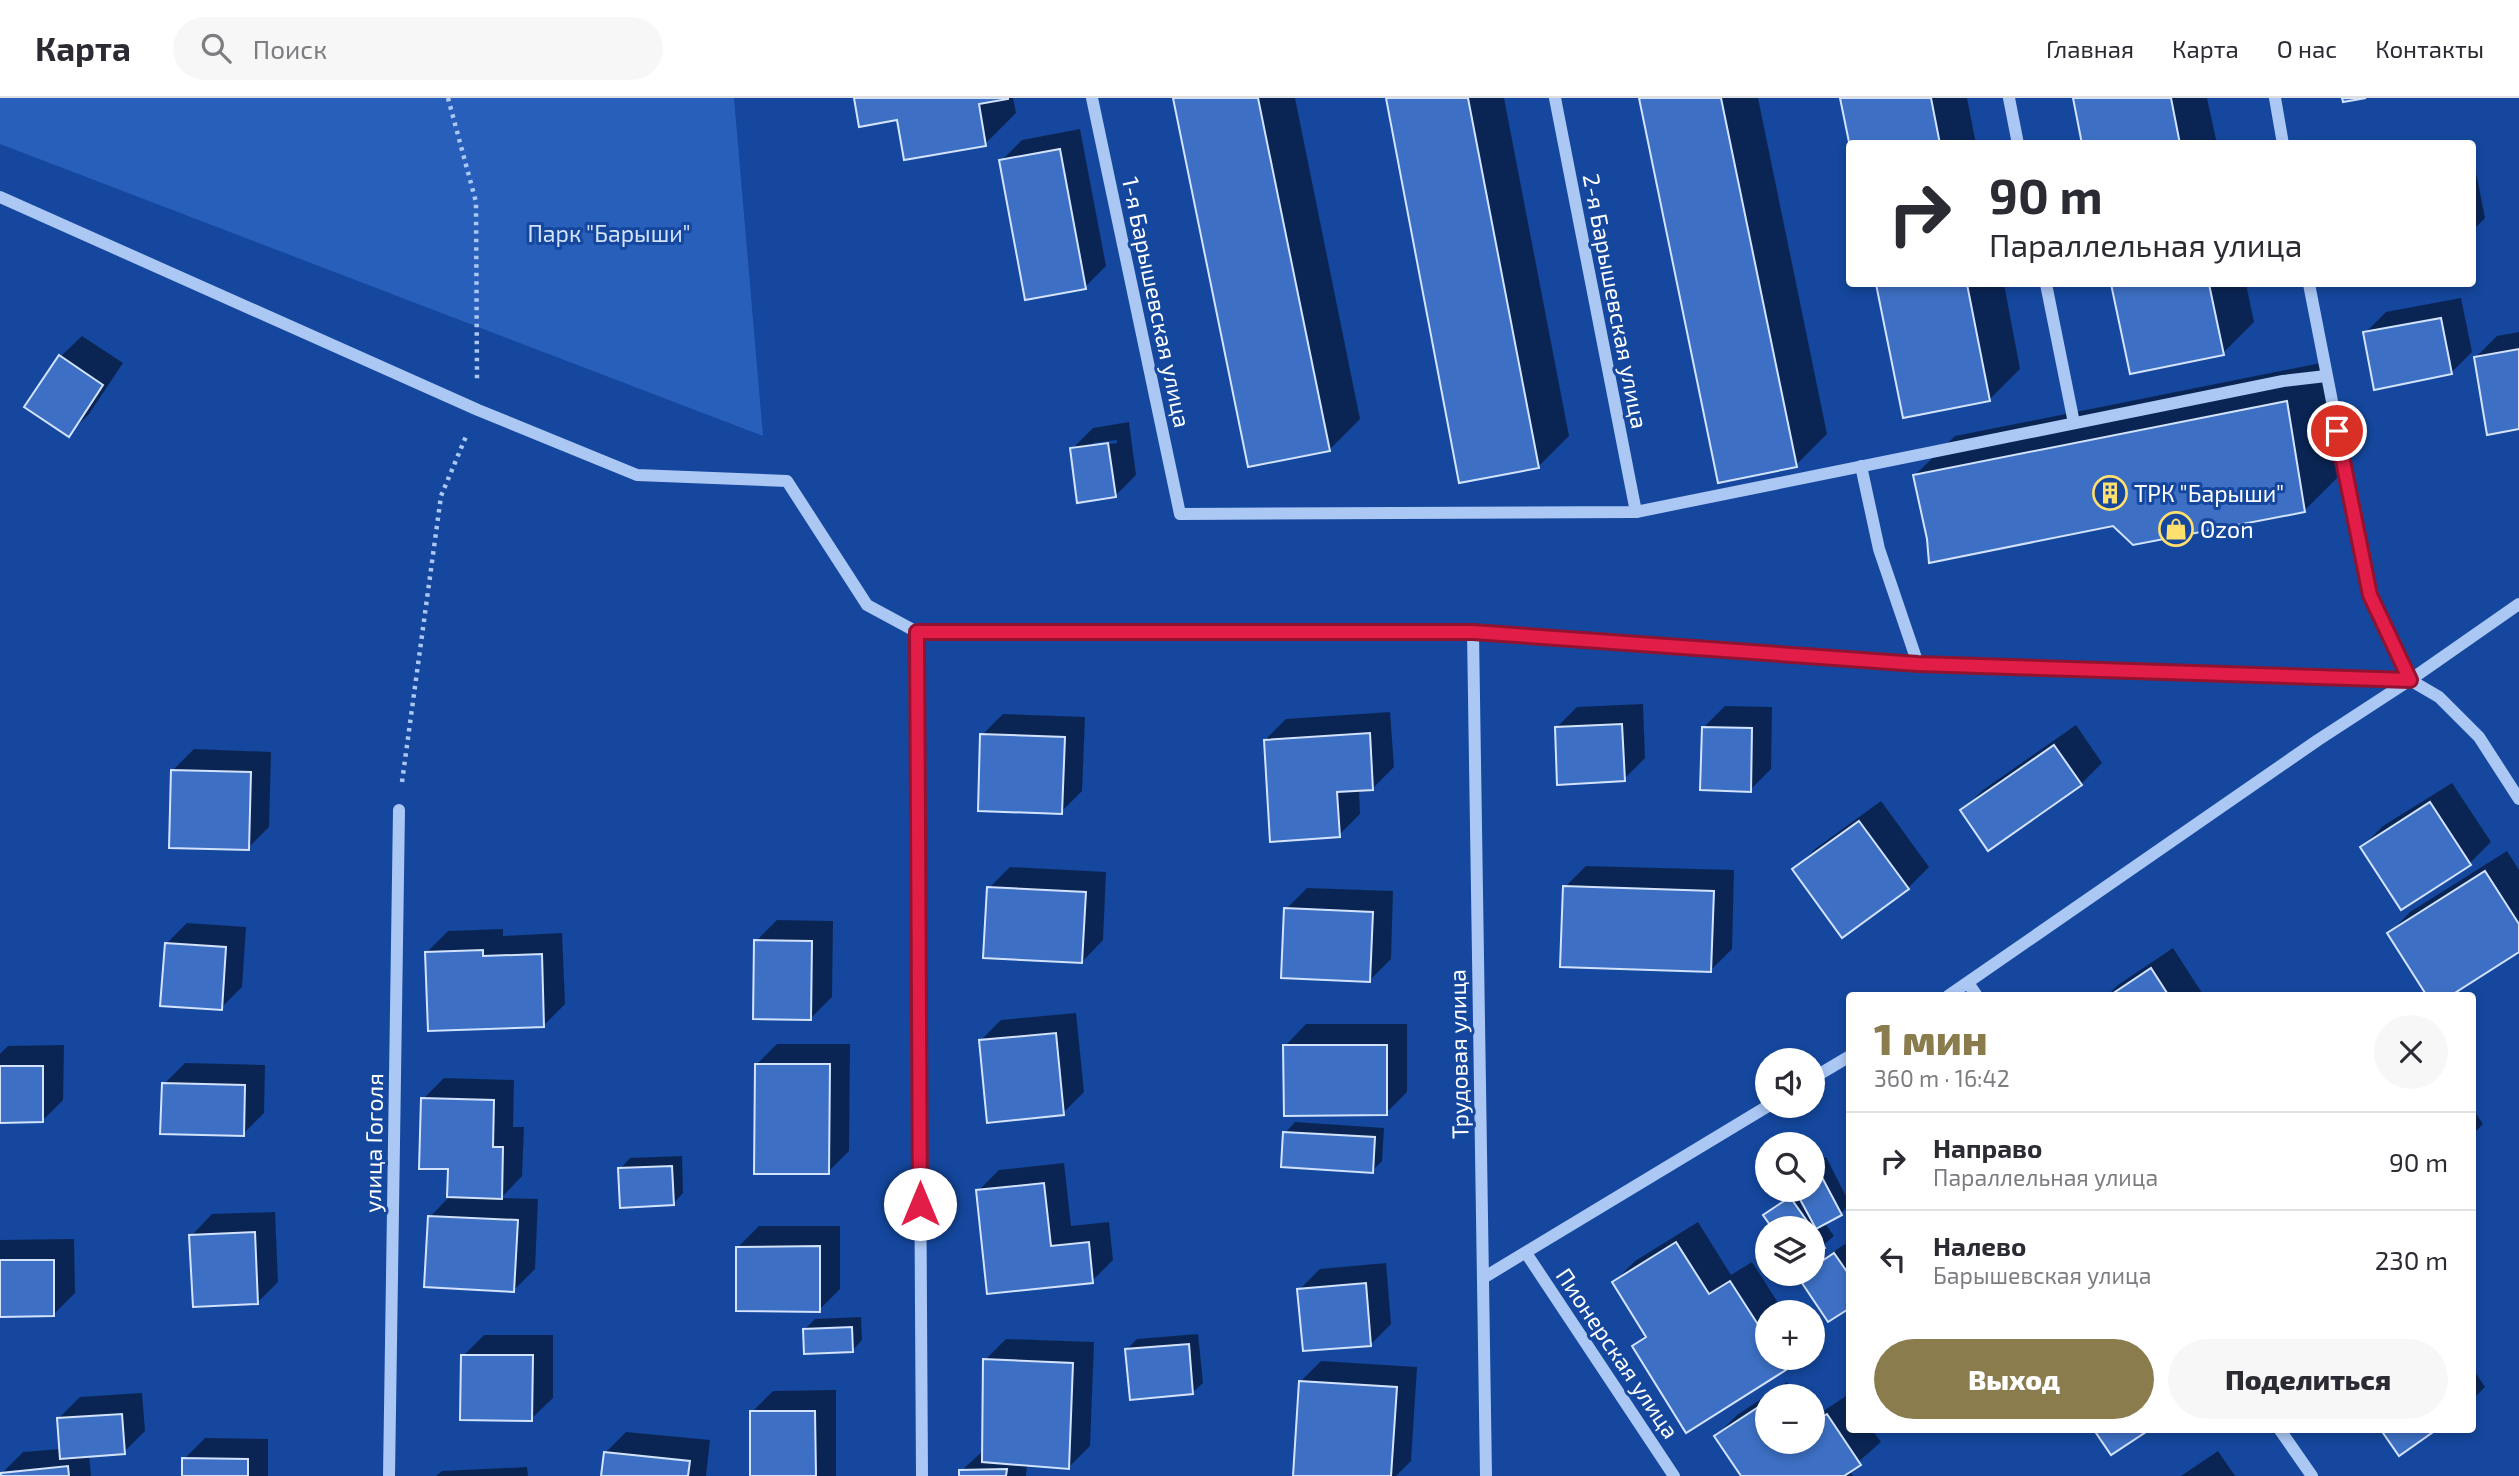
<!DOCTYPE html>
<html lang="ru">
<head>
<meta charset="utf-8">
<style>
	:root { --surface:#fff; --page:#f7f7f7; --text:#2b2b33; --muted:#7c7c81; --line:#e1e1e2; --accent:#8a7c4d }
	body { margin:0; font-family:"Exo 2",sans-serif; background:var(--page); color:var(--text); height:100vh; display:flex; flex-direction:column; font-size:26px; white-space:nowrap }
	* { box-sizing:border-box; margin:0 }
	p { font-size:23px; color:var(--muted) }
	.icon { flex:none; width:38px; height:38px; fill:none; stroke:currentColor; stroke-width:2; stroke-linecap:round; stroke-linejoin:round }
	.map { position:relative; flex:1; overflow:hidden }
	.drawer { position:absolute; left:1846px; top:894px; width:630px; height:441px; display:flex; flex-direction:column; background:var(--surface); border-radius:7px; box-shadow:0 4px 10px #0003 }
	.drawer>* { flex:none }
	.top-card { position:absolute; left:1846px; top:42px; width:630px; height:147px; border-radius:7px; box-shadow:0 4px 10px #0003; background:#fff; color:var(--text); overflow:hidden }
	.controls { position:absolute; left:1755px; top:950px; display:grid; gap:14px }
	.controls a { display:grid; place-items:center; width:70px; height:70px; border-radius:50%; background:var(--surface); box-shadow:0 4px 10px #0003; font-size:35px }
	.pin { position:absolute; display:grid; place-items:center; width:60px; height:60px; color:#fff; margin:-30px; border:4px solid #fff; border-radius:50%; box-shadow:0 2px 7px #0007 }
	.me { position:absolute; width:77px; margin:-38px; rotate:0deg; stroke-linejoin:round; filter:drop-shadow(0 0 5px #0008) }
	.turn { display:flex; align-items:center; gap:24px; height:147px; padding:0 28px; font-size:32px }
	.turn .icon { width:91px; height:91px; stroke-width:2.5 }
	.turn b { display:block; font-size:49px; line-height:60px }
	.round { display:grid; place-items:center; flex:none; width:74px; height:74px; border-radius:37px; background:var(--page) }
	.summary { display:flex; align-items:center; justify-content:space-between; height:119px; padding:0 28px }
	h1 { font-size:42px; font-weight:800; line-height:52px; color:var(--accent) }
	.button { display:flex; gap:14px; margin-top:auto; padding:14px 28px }
	.button a { flex:1; height:80px; border-radius:42px; background:var(--accent); color:#fff; font-size:28px; font-weight:800; line-height:80px; text-align:center }
	.button a+a { background:var(--page); color:var(--text) }
	ul { padding:0; list-style:none }
	li { display:flex; align-items:center; gap:21px; height:98px; padding:0 28px; border-top:2px solid var(--line) }
	li div { flex:1 }
	li b { display:block; font-size:26px }
	li em { font-style:normal }
	header { display:flex; align-items:center; gap:42px; box-sizing:border-box; height:98px; padding:0 35px; background:var(--surface); border-bottom:2px solid var(--line) }
	header strong { font-size:33px }
	nav { display:flex; gap:38px; margin-inline-start:auto; font-size:24px }
	.search { width:490px; height:63px; background:var(--page); display:flex; align-items:center; gap:18px; box-sizing:border-box; padding:0 24px; border-radius:38px; color:var(--muted); font-size:26px }
	.map>svg:first-child { display:block }
	.green { fill:#275fbb }
	.shadow { fill:#0007; fill-rule:evenodd }
	.building { fill:#3d70c4; stroke:#d3e3fd; stroke-width:2 }
	.lines { fill:none; stroke-linecap:round; stroke-linejoin:round }
	.path { stroke:#abc7f4; stroke-width:4.5; stroke-dasharray:3.5 5; stroke-linecap:butt }
	.minor { stroke:#abc7f4; stroke-width:12 }
	.route-casing { stroke:#92132f; stroke-width:18 }
	.route { stroke:#e11d48; stroke-width:12 }
	.labels { text-anchor:middle; dominant-baseline:central; stroke-width:6; stroke-linejoin:round; paint-order:stroke }
	.park-label { font-size:23px; fill:#d3e3fd; stroke:#14479d }
	.street-label { font-size:23px; fill:#fff; stroke:#14479d }
	.poi-label { font-size:23px; fill:#fff; stroke:#14479d; text-anchor:start }
</style>
</head>
<body>
<header>
<strong>Карта</strong>
<div class="search"><svg class="icon" aria-label="search" viewBox="0 0 24 24"><circle cx="10" cy="10" r="6"/><path d="M15 15l6 6"/></svg>Поиск</div>
<nav><a>Главная</a><a>Карта</a><a>О нас</a><a>Контакты</a></nav>
</header>
<div class="map">
<svg width="2519" height="1378" viewBox="0 0 2519 1378">
	<rect width="100%" height="100%" fill="#14479d"/>
	<polygon class="green" points="0,0 734,0 763,338 0,46"/>
	<g class="shadow">
		<polygon points="856,0 1013,0 1016,15 985,46 899,20"/>
		<polygon points="1175,0 1295,0 1360,321 1329,352"/>
		<polygon points="1387,0 1504,0 1569,338 1538,369"/>
		<polygon points="1641,0 1758,0 1827,336 1796,367"/>
		<polygon points="1842,0 1967,0 1976,46 1851,46"/>
		<polygon points="2075,0 2207,0 2217,46 2084,46"/>
		<polygon points="1080,31 1106,168 1085,189 1001,63 1022,42"/>
		<polygon points="2473,59 2485,120 2473,132"/>
		<polygon points="1878,186 2004,186 2020,271 1989,302 1904,318"/>
		<polygon points="2113,186 2246,186 2254,224 2223,255 2132,274"/>
		<polygon points="2461,200 2472,254 2451,275 2365,235 2386,214"/>
		<polygon points="2519,234 2519,329 2476,259 2497,238"/>
		<polygon points="82,238 123,265 89,316 68,337 61,258"/>
		<polygon points="2326,264 2344,373 2305,412 1929,441 1915,377 1955,338"/>
		<path d="M1129,324L1136,377L1115,398L1072,351L1093,330ZM1117,342V345L1093,348V345Z"/>
		<polygon points="1643,606 1645,660 1624,681 1556,630 1577,609"/>
		<polygon points="1725,608 1772,609 1771,671 1750,692 1704,629"/>
		<polygon points="1390,614 1394,669 1373,690 1359,691 1360,716 1339,737 1265,642 1286,621"/>
		<polygon points="1003,616 1085,619 1082,693 1061,714 982,637"/>
		<polygon points="2076,627 2102,665 2081,686 1988,750 1962,712 1983,692"/>
		<polygon points="194,651 271,654 269,729 248,750 173,672"/>
		<polygon points="2452,685 2491,744 2470,765 2362,749 2383,728"/>
		<polygon points="1881,703 1929,769 1908,790 1794,772 1815,751"/>
		<polygon points="2507,753 2519,772 2519,852 2390,835 2410,814"/>
		<polygon points="1586,768 1734,772 1732,851 1710,873 1565,789"/>
		<polygon points="1010,769 1106,774 1103,842 1082,864 989,790"/>
		<polygon points="1307,790 1393,793 1391,861 1370,882 1286,811"/>
		<polygon points="777,822 833,823 832,899 811,920 756,843"/>
		<polygon points="187,825 246,829 242,889 221,910 166,846"/>
		<polygon points="503,831 503,838 562,835 565,906 544,927 427,854 448,833"/>
		<polygon points="2173,850 2204,898 2107,898 2118,887"/>
		<polygon points="1076,915 1084,994 1063,1015 980,943 1001,922"/>
		<polygon points="1306,926 1407,926 1407,994 1386,1015 1285,948"/>
		<polygon points="777,946 850,946 849,1053 828,1074 756,967"/>
		<polygon points="64,947 63,1002 42,1023 0,1023 0,956 8,948"/>
		<polygon points="185,965 265,967 264,1015 243,1036 164,986"/>
		<polygon points="444,980 514,982 513,1029 524,1029 522,1078 501,1100 538,1101 535,1171 514,1192 430,1119 449,1099 450,1070 423,1001"/>
		<polygon points="2473,1011 2483,1026 2473,1036"/>
		<polygon points="1295,1024 1384,1030 1382,1063 1372,1073 1285,1035"/>
		<polygon points="682,1058 683,1095 673,1106 620,1071 630,1060"/>
		<polygon points="1826,1059 1850,1106 1841,1115 1824,1124 1834,1138 1813,1156 1813,1130 1774,1130 1765,1117 1797,1092 1813,1092 1813,1066"/>
		<polygon points="1064,1065 1071,1128 1109,1124 1113,1162 1092,1183 978,1093 999,1072"/>
		<polygon points="275,1114 278,1184 257,1205 191,1138 212,1116"/>
		<polygon points="1698,1124 1731,1177 1752,1164 1784,1214 1768,1214 1768,1260 1796,1260 1785,1271 1634,1248 1646,1236 1614,1184 1635,1163"/>
		<polygon points="759,1128 840,1128 840,1191 819,1212 738,1149"/>
		<polygon points="74,1141 75,1195 54,1216 0,1217 0,1142"/>
		<polygon points="1845,1146 1850,1154 1850,1207 1803,1176 1813,1176 1813,1167"/>
		<polygon points="1386,1165 1391,1226 1370,1247 1299,1192 1320,1171"/>
		<polygon points="861,1219 862,1242 852,1253 805,1231 815,1221"/>
		<polygon points="1198,1236 1203,1285 1192,1295 1127,1251 1137,1241"/>
		<polygon points="484,1237 553,1237 553,1300 531,1321 463,1258"/>
		<polygon points="1006,1241 1094,1244 1090,1348 1069,1369 1027,1366 1026,1378 961,1378 961,1373 984,1352 985,1262"/>
		<polygon points="1321,1263 1417,1269 1411,1363 1396,1378 1295,1378 1300,1284"/>
		<polygon points="2473,1271 2485,1289 2473,1301"/>
		<polygon points="1787,1284 1797,1298 1768,1298 1768,1344 1813,1344 1813,1320 1849,1296 1850,1332 1872,1332 1881,1344 1849,1372 1853,1378 1743,1378 1716,1338 1737,1317"/>
		<polygon points="836,1292 836,1378 752,1378 752,1314 773,1293"/>
		<polygon points="142,1295 145,1333 124,1354 89,1357 91,1378 3,1378 2,1375 23,1354 61,1351 59,1320 80,1299"/>
		<polygon points="626,1334 710,1342 706,1378 603,1378 605,1355"/>
		<polygon points="205,1340 268,1341 268,1378 184,1378 184,1361"/>
		<polygon points="2218,1353 2235,1378 2181,1378"/>
		<polygon points="527,1369 528,1378 436,1378 442,1373"/>
	</g>
	<g class="building">
		<polygon points="854,0 1008,0 1008,1 979,6 986,48 904,62 897,22 859,29"/>
		<polygon points="1173,0 1258,0 1330,353 1248,369"/>
		<polygon points="1386,0 1468,0 1539,370 1459,385"/>
		<polygon points="1639,0 1721,0 1797,369 1718,385"/>
		<polygon points="1840,0 1931,0 1940,46 1850,46 1850,49"/>
		<polygon points="2073,0 2171,0 2180,46 2082,46"/>
		<polygon points="2342,0 2366,0 2343,4"/>
		<polygon points="1060,51 1086,191 1025,202 999,62"/>
		<polygon points="1876,186 1967,186 1990,303 1903,320"/>
		<polygon points="2111,186 2209,186 2224,257 2130,276"/>
		<polygon points="2441,220 2452,276 2374,292 2363,234"/>
		<polygon points="2519,251 2519,331 2487,337 2474,259"/>
		<polygon points="59,257 103,287 69,339 24,309"/>
		<polygon points="2287,303 2305,414 2133,447 2113,428 1929,465 1927,441 1913,377"/>
		<polygon points="1108,345 1116,399 1077,405 1070,350"/>
		<polygon points="1622,626 1625,683 1557,687 1555,629"/>
		<polygon points="1702,629 1752,630 1751,694 1700,692"/>
		<polygon points="1370,635 1373,692 1337,694 1340,739 1270,744 1264,642"/>
		<polygon points="980,636 1065,639 1062,716 978,713"/>
		<polygon points="2054,647 2082,687 1988,753 1960,712"/>
		<polygon points="171,672 251,674 249,752 169,750"/>
		<polygon points="2430,704 2471,767 2401,812 2360,749"/>
		<polygon points="1859,723 1909,791 1842,840 1792,771"/>
		<polygon points="2485,773 2519,826 2519,854 2450,898 2427,898 2387,835"/>
		<polygon points="1563,788 1714,793 1711,874 1560,869"/>
		<polygon points="987,789 1086,794 1082,865 983,860"/>
		<polygon points="1284,810 1373,814 1370,884 1281,880"/>
		<polygon points="754,842 812,843 811,922 753,921"/>
		<polygon points="165,845 226,849 222,912 160,908"/>
		<polygon points="483,852 483,858 542,856 544,929 428,933 425,854"/>
		<polygon points="2151,870 2169,898 2109,898"/>
		<polygon points="1056,935 1064,1017 987,1025 979,942"/>
		<polygon points="1283,947 1387,947 1387,1017 1284,1018"/>
		<polygon points="755,966 830,966 829,1076 754,1076"/>
		<polygon points="0,968 43,968 43,1024 0,1025"/>
		<polygon points="162,985 245,987 244,1038 160,1036"/>
		<polygon points="421,1000 494,1002 493,1049 503,1049 502,1101 447,1099 448,1071 419,1071"/>
		<polygon points="1283,1034 1375,1039 1373,1075 1281,1069"/>
		<polygon points="672,1068 674,1107 620,1110 618,1070"/>
		<polygon points="1816,1068 1842,1117 1816,1131 1795,1092 1813,1092 1813,1069"/>
		<polygon points="1044,1085 1051,1148 1089,1144 1093,1185 987,1196 976,1092"/>
		<polygon points="1790,1099 1812,1130 1772,1130 1763,1117"/>
		<polygon points="428,1118 518,1122 514,1194 424,1189"/>
		<polygon points="1813,1132 1825,1150 1813,1158"/>
		<polygon points="255,1134 258,1206 193,1209 189,1137"/>
		<polygon points="1676,1144 1709,1196 1730,1183 1768,1242 1768,1260 1779,1260 1786,1272 1686,1335 1632,1248 1646,1239 1612,1184"/>
		<polygon points="820,1148 820,1214 736,1213 736,1149"/>
		<polygon points="1834,1155 1850,1178 1850,1210 1828,1224 1798,1179 1802,1176 1813,1176 1813,1169"/>
		<polygon points="0,1162 54,1162 54,1218 0,1219"/>
		<polygon points="1366,1185 1371,1248 1303,1253 1297,1191"/>
		<polygon points="852,1229 853,1254 804,1256 803,1231"/>
		<polygon points="1189,1246 1193,1296 1130,1302 1125,1251"/>
		<polygon points="461,1257 533,1257 532,1323 460,1322"/>
		<polygon points="983,1261 1073,1265 1069,1371 982,1364"/>
		<polygon points="1299,1283 1397,1289 1391,1378 1293,1378"/>
		<polygon points="1766,1304 1768,1344 1813,1344 1813,1325 1827,1316 1861,1367 1844,1378 1741,1378 1714,1338"/>
		<polygon points="750,1313 815,1313 816,1378 750,1378"/>
		<polygon points="122,1316 125,1356 60,1361 57,1320"/>
		<polygon points="2094,1332 2149,1332 2111,1357"/>
		<polygon points="2381,1332 2436,1332 2399,1358"/>
		<polygon points="604,1354 690,1363 688,1378 601,1378"/>
		<polygon points="182,1360 248,1361 248,1378 182,1378"/>
		<polygon points="68,1368 69,1378 1,1378 1,1375"/>
		<polygon points="1007,1371 1006,1378 959,1378 959,1372"/>
	</g>
	<g class="lines">
		<g class="path">
			<polyline points="448,0 476,104 477,281"/>
			<polyline points="402,684 441,398 467,336"/>
		</g>
		<g class="minor">
			<polyline points="1092,0 1180,416 1636,414 2283,283 2326,278"/>
			<polyline points="1555,0 1636,414"/>
			<polyline points="2009,0 2018,46"/>
			<polyline points="2275,0 2283,46"/>
			<polyline points="0,99 478,312 637,377 787,383 867,507 917,534 1473,534 1918,566 2410,582 2439,599 2479,639 2519,701"/>
			<polyline points="2046,186 2074,325"/>
			<polyline points="2309,186 2370,497 2410,582"/>
			<polyline points="1861,368 1879,451 1918,566"/>
			<polyline points="917,534 922,1378"/>
			<polyline points="1473,534 1486,1378"/>
			<polyline points="1968,885 1977,898"/>
			<polyline points="1948,898 2318,642 2410,582 2519,506"/>
			<polyline points="1813,980 1850,958"/>
			<polyline points="1526,1155 1674,1378"/>
			<polyline points="1483,1180 1768,1008"/>
			<polyline points="2280,1332 2312,1378"/>
			<polyline points="389,1378 399,712"/>
		</g>
	</g>
	<g class="lines">
		<g class="route-casing">
			<polyline id="route" points="920,1106 917,534 1473,534 1918,566 2410,582 2370,497 2337,333"/>
		</g>
		<use href="#route" class="route"/>
	</g>
	<defs>
		<g id="building-ring" transform="scale(1.75)"><circle r="9.5" fill="#14479d" stroke="#ffdf6d" stroke-width="1.5"/><path d="M-4-6H4V6H1V3H-1V6H-4ZM-2.5-4.3h1.7v1.8h-1.7ZM.8-4.3h1.7v1.8H.8ZM-2.5-1h1.7V.8h-1.7ZM.8-1h1.7V.8H.8Z" fill="#ffdf6d"/></g>
		<g id="shop-ring" transform="scale(1.75)"><circle r="9.5" fill="#14479d" stroke="#ffdf6d" stroke-width="1.5"/><path d="M-5-2.5h2.3a2.7 3.5 0 0 1 5.4 0H5L5.5 6h-11ZM-1.5-2.5h3a1.5 2.3 0 0 0-3 0Z" fill="#ffdf6d"/></g>
	</defs>
	<g fill-rule="evenodd">
		<use href="#building-ring" x="2110" y="395"/>
		<use href="#shop-ring" x="2176" y="431"/>
	</g>
	<g class="labels">
		<g class="park-label">
			<text x="609" y="135">Парк "Барыши"</text>
		</g>
		<g class="street-label">
			<text transform="translate(1616 203) rotate(79)">2-я Барышевская улица</text>
			<text transform="translate(1157 204) rotate(78)">1-я Барышевская улица</text>
			<text transform="translate(1458 956) rotate(-91)">Трудовая улица</text>
			<text transform="translate(373 1045) rotate(-89)">улица Гоголя</text>
			<text transform="translate(1618 1255) rotate(56)">Пионерская улица</text>
		</g>
		<g class="poi-label">
			<text x="2134" y="395">ТРК "Барыши"</text>
			<text x="2200" y="431">Ozon</text>
		</g>
	</g>
</svg>
<div class="controls">
<a><svg class="icon" aria-label="sound" viewBox="0 0 24 24"><path d="M4 9h4l5-4v14l-5-4H4zM17 9q2 3 0 6"/></svg></a>
<a><svg class="icon" aria-label="search" viewBox="0 0 24 24"><circle cx="10" cy="10" r="6"/><path d="M15 15l6 6"/></svg></a>
<a><svg class="icon" aria-label="layers" viewBox="0 0 24 24"><path d="M12 4l9 5-9 5-9-5zM3 14l9 5 9-5"/></svg></a>
<a>+</a>
<a>−</a>
</div>
<div class="pin" style="left:2337px;top:333px;background:#d93025"><svg class="icon" aria-label="arrive" viewBox="0 0 24 24"><path d="M6 21V4h12l-3 4 3 4H6"/></svg></div>
<svg class="me" style="left:920px;top:1106px" viewBox="-20 -20 40 40"><circle r="19" fill="#fff"/><path d="M0-13L10 11 0 6-10 11z" fill="#e11d48"/></svg>
<div class="top-card">
<div class="turn"><svg class="icon" aria-label="right" viewBox="0 0 24 24"><path d="M7 20v-9h11M14 6l5 5-5 5"/></svg><div><b>90 m</b>Параллельная улица</div></div>
</div>
<section class="drawer">
<div class="summary"><div><h1>1 мин</h1><p>360 m · 16:42</p></div><a class="round"><svg class="icon" aria-label="close" viewBox="0 0 24 24"><path d="M6 6l12 12M18 6L6 18"/></svg></a></div>
<ul>
<li><svg class="icon" aria-label="right" viewBox="0 0 24 24"><path d="M7 20v-9h11M14 6l5 5-5 5"/></svg><div><b>Направо</b><p>Параллельная улица</p></div><em>90 m</em></li>
<li><svg class="icon" aria-label="left" viewBox="0 0 24 24"><path d="M17 20v-9H6M10 6l-5 5 5 5"/></svg><div><b>Налево</b><p>Барышевская улица</p></div><em>230 m</em></li>
</ul>
<div class="button"><a>Выход</a><a>Поделиться</a></div>
</section>
</div>
</body>
</html>
